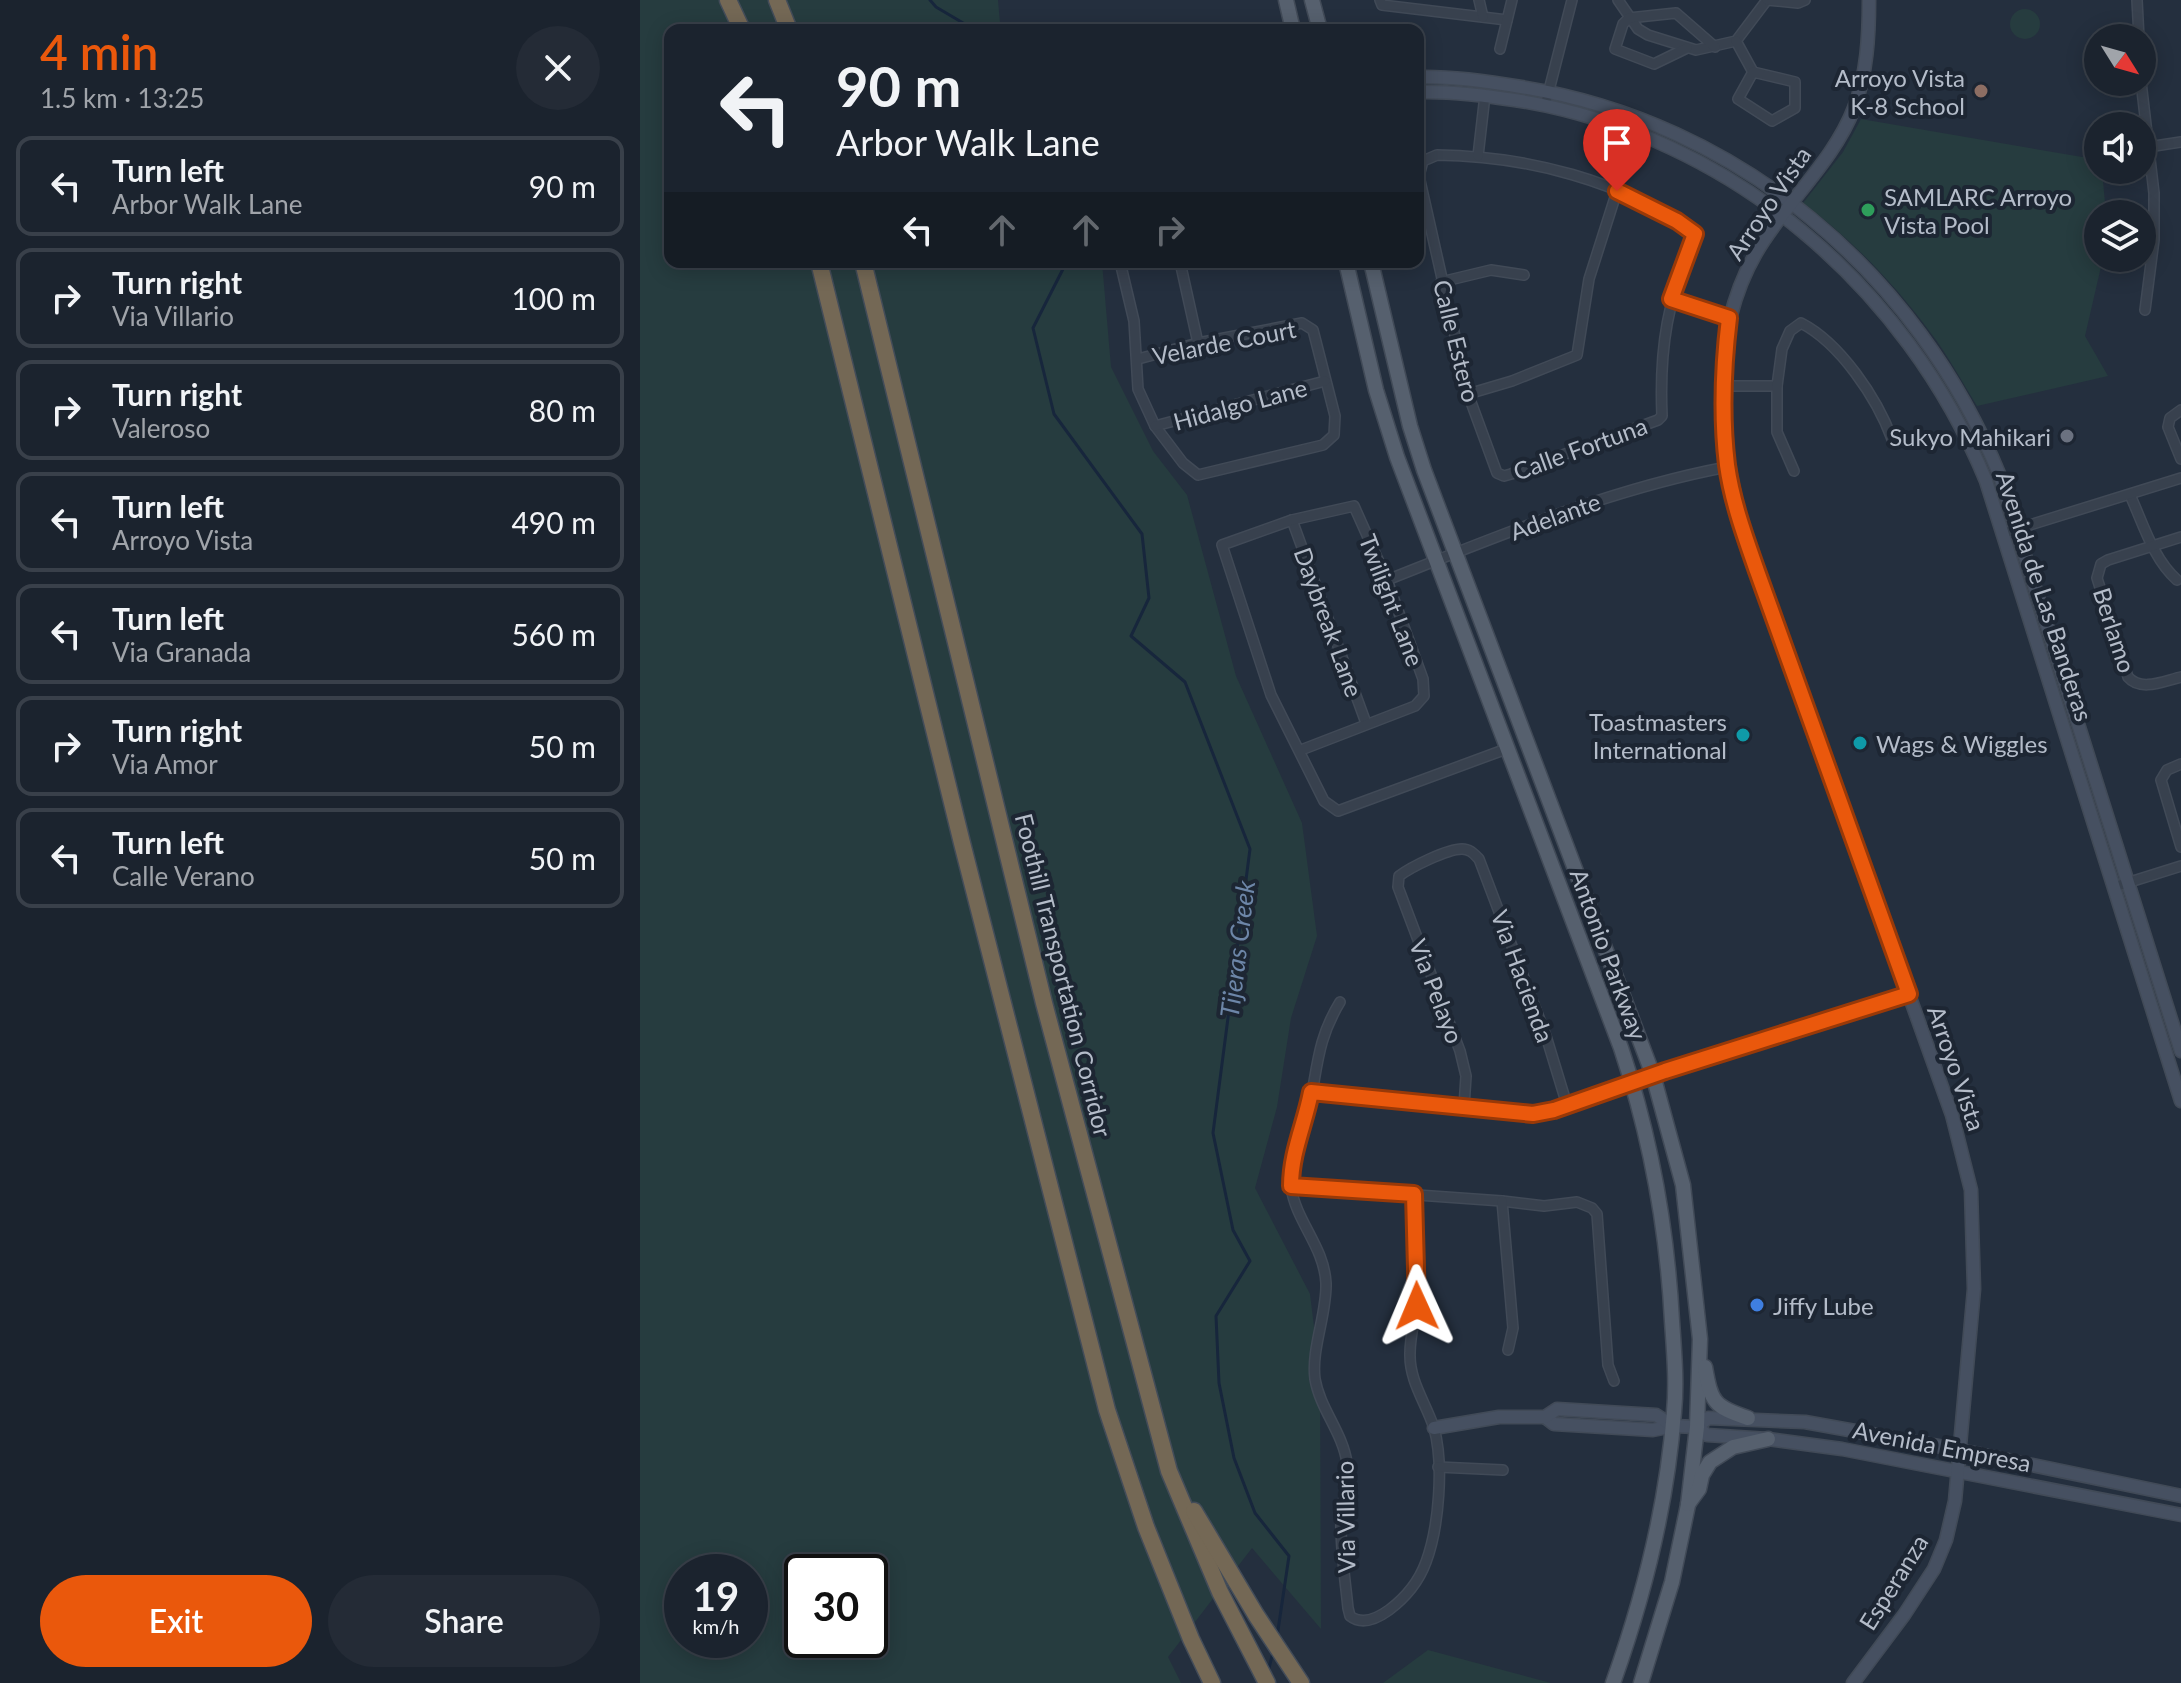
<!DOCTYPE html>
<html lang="en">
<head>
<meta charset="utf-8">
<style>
	:root { --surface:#1b232e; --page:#242b36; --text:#f1f3f6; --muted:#a0a4aa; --line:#39404a; --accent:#ea580c }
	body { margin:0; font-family:Lato,sans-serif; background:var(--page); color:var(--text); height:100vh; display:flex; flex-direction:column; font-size:30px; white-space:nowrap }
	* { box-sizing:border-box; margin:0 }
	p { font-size:26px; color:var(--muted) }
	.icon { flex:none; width:44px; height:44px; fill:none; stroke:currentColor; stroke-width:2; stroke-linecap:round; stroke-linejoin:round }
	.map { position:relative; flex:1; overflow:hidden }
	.drawer { display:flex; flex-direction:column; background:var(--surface); width:640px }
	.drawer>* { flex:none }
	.banner { position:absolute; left:24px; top:24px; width:760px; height:244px; border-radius:16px; box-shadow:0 4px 20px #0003,0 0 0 2px var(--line); background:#1b232e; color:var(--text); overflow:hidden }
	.needle { width:52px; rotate:127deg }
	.tools { position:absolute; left:1444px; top:24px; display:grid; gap:16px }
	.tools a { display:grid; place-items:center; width:72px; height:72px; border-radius:50%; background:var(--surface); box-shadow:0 4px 20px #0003,0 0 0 2px var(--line); font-size:40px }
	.speed { position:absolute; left:24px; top:1554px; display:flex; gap:16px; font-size:40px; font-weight:700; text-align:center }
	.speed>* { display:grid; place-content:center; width:104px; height:104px; border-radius:50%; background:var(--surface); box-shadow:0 4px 20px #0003,0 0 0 2px var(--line); line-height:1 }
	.speed small { font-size:20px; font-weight:400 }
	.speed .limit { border:4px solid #111; border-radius:12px; background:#fff; color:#111 }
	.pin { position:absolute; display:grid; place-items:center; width:68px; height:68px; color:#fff; margin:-82px -34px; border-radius:50% 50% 50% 0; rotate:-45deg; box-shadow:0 0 8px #0007 }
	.pin .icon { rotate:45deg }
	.me { position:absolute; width:88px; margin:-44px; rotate:359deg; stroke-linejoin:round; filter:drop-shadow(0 0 6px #0008) }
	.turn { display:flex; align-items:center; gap:28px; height:168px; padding:0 40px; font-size:36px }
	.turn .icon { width:104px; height:104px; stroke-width:2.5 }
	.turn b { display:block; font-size:56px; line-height:68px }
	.lanes { display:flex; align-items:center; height:76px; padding:0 40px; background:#0003; justify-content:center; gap:40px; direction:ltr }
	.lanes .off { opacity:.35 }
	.round { display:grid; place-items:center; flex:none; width:84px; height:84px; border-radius:42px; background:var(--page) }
	.head { display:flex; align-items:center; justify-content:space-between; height:136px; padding:0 40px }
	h1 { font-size:48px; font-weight:600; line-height:60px; color:var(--accent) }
	.button { display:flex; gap:16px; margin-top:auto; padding:16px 40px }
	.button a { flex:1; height:92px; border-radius:48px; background:var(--accent); color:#fff; font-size:32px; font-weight:600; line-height:92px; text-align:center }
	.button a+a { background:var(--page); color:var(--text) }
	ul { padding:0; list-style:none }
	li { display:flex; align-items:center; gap:24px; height:100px; margin:0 16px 12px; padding:0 24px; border:4px solid var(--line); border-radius:16px }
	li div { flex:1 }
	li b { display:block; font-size:30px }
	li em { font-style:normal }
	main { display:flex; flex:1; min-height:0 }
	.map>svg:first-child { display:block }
	.green { fill:#263c3f; fill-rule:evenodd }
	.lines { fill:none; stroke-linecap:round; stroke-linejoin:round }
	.stream { stroke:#17263c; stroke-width:3 }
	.street-casing { stroke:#414a57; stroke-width:12 }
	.secondary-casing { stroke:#414a57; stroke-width:15 }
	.primary-casing { stroke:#414a57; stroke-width:17 }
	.highway-casing { stroke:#434c59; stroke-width:19 }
	.street { stroke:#38414e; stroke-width:9 }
	.secondary { stroke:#465061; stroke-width:12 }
	.primary { stroke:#56606e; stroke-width:14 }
	.highway { stroke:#746855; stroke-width:16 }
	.route-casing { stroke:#983908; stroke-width:20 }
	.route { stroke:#ea580c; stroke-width:14 }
	.education-dot { fill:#8d6e63; stroke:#1d2633; stroke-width:3 }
	.leisure-dot { fill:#2e9e5b; stroke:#1d2633; stroke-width:3 }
	.worship-dot { fill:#6b7280; stroke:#1d2633; stroke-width:3 }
	.culture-dot { fill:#0f9aa8; stroke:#1d2633; stroke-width:3 }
	.shop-dot { fill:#3f7fe0; stroke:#1d2633; stroke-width:3 }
	.labels { text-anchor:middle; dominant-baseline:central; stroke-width:8; stroke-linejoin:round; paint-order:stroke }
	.poi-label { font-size:24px; fill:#b4bcc9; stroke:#1d2633; text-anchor:end }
	.street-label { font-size:24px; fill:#b4bcc9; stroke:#1d2633 }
	.water-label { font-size:26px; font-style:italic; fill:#6d86a8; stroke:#1d2633 }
</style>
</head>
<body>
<main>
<section class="drawer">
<div class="head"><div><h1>4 min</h1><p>1.5 km · 13:25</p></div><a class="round"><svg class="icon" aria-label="close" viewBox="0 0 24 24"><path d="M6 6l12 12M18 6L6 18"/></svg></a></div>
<ul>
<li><svg class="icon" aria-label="left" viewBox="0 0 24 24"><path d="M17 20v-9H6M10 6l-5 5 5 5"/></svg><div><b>Turn left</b><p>Arbor Walk Lane</p></div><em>90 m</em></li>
<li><svg class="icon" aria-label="right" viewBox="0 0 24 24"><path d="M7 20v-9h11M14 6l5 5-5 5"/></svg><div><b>Turn right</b><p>Via Villario</p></div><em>100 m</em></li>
<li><svg class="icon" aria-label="right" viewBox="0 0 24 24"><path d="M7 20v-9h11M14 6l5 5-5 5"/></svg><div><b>Turn right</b><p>Valeroso</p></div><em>80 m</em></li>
<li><svg class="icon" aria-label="left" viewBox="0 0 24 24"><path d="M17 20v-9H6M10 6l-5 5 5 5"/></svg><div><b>Turn left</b><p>Arroyo Vista</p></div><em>490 m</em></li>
<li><svg class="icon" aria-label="left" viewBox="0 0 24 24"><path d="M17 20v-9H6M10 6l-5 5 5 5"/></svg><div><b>Turn left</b><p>Via Granada</p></div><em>560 m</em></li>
<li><svg class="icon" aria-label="right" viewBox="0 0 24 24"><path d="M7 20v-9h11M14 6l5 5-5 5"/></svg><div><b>Turn right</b><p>Via Amor</p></div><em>50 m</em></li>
<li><svg class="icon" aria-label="left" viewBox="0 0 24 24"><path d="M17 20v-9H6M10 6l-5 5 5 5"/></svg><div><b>Turn left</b><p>Calle Verano</p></div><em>50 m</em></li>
</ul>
<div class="button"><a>Exit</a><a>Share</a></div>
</section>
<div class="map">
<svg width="1541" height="1683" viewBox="0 0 1541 1683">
	<rect width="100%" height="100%" fill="#242f3e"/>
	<g class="green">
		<path d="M0,0H358L360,23L364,30H30V262H462L471,367L513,451L547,495L596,676L662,823L677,936L651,1018L637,1107L615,1188L670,1294L680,1376L681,1629L612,1548L528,1657L541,1683H0ZM42,1572H110V1640H42ZM162,1572H230V1640H162Z"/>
		<circle cx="1385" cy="24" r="15"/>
		<path d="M1221,119L1442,157L1458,152V170H1462L1466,214H1458V258H1463L1445,336L1468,376L1337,406C1322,382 1308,355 1290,332C1254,283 1212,240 1163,203L1203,152Z"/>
		<polygon points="788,1650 911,1683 743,1683"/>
	</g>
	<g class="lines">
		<g class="stream">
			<polyline points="290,0 296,7 335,30"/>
			<polyline points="416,262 423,269 393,328 414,414 502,534 509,598 491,636 545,682 610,849 573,1133 593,1230 610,1261 576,1316 579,1383 594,1458 615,1513 649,1556 637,1637"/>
			<polyline points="628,1672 633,1652"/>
		</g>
		<g class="street-casing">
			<g id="street">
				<polyline points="740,0 742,5 867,20"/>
				<polyline points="839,0 843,17"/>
				<polyline points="978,0 998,29 1008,35 1056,50 1096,41 1127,0"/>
				<polyline points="1127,0 1158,3 1165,0"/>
				<polyline points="1497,0 1499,38"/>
				<polyline points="1096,41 1113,72"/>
				<polyline points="1047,48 1014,64 975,49 983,24 989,18 1036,13 1075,47"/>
				<polyline points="860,49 872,0"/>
				<polygon points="1113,72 1155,82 1155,108 1132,121 1098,99"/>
				<polyline points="1501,82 1514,193 1514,240 1505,310"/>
				<polyline points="907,98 932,0"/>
				<polyline points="1508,147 1541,142"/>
				<path d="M797,155C885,156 984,180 1055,234C1028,299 1019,346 1022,416L1018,420L871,474L864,476L857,473L828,394L779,176L783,161Z"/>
				<polyline points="838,156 845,95"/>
				<polyline points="480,262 494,321 498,389 515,426 543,463 558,475 683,445 694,435 695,416 673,330 662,323 558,343 498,359"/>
				<polyline points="540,262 558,343"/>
				<polyline points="801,282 851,270 884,275"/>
				<polyline points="1031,299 1089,318"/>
				<polyline points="1082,386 1137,386"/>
				<polyline points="828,394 872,381 937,355 949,279 977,191"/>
				<polyline points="1541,410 1530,418 1528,427 1541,459"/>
				<polyline points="515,426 685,381"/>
				<path d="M1154,471L1137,432V386L1142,349L1150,331L1161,323C1200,343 1237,398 1252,439"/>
				<path d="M1490,495C1503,523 1513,559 1537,580"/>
				<polyline points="652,520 726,723"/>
				<polyline points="1364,533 1541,478"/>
				<path d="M1541,537L1468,560L1461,564L1457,578L1488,677C1501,692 1524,681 1541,677"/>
				<path d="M747,580C858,536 970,489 1087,467"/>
				<polyline points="661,750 775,706 784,696 783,679 747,580 714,506 652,520 582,545 631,695 684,801 698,811 869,748"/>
				<polyline points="1541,764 1527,770 1521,780 1541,847"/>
				<polyline points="1474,887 1541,866"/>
				<path d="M700,1002C675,1043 678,1072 667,1117C661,1141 648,1161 651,1187C656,1222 684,1246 686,1283C687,1314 671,1349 675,1379C680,1409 703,1433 707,1463C710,1482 702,1499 701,1517C700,1547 705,1578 708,1608L710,1616C723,1626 738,1618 749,1610C765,1598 779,1581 786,1562C799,1527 804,1464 794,1428C786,1403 769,1381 770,1353C770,1333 777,1313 778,1292C779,1260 773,1227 774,1194"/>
				<polyline points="671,1092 893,1114 914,1110 1025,1071 1269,994"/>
				<path d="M824,1107L826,1076L820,1051L758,887L759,876C771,867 807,849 822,849C830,849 834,854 839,859L906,1036L927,1105"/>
				<polyline points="651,1186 862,1201 904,1206 937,1202 952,1208 957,1214 968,1365 974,1381"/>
				<polyline points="862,1201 873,1328 868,1350"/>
				<polyline points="798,1467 863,1470"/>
			</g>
		</g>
		<g class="secondary-casing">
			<g id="secondary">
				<path d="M778,77C812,76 847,81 881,87C1099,122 1277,273 1360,476L1541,1051"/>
				<path d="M778,92C812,91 847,96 881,101C1090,136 1266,286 1346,481L1541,1101"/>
				<polyline points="905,1417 914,1424 1013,1430 1033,1426 1057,1427 1068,1418 1165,1422 1320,1450 1541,1496"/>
				<polyline points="1057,1427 1067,1435 1128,1439 1202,1449 1541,1515"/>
				<polyline points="794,1428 859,1417 905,1417 917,1409 1016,1415 1033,1426"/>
				<path d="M1213,1683L1264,1615L1294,1569L1306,1540L1315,1501L1334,1289L1331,1190L1312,1115L1107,542C1080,449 1065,341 1116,253C1144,204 1194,161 1214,108C1227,74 1229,36 1229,0"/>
			</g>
		</g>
		<g class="primary-casing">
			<g id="primary">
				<polyline points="646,0 653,30"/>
				<polyline points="672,0 680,30"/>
				<path d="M706,262L736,390L757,457L981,1048C1011,1138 1027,1227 1032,1321C1034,1351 1037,1382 1034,1412C1027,1504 1004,1596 973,1683"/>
				<polyline points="731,262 770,426 784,470 1013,1075 1043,1185 1060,1339 1057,1427 1048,1505 1032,1582 1001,1683"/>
				<path d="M1065,1367C1071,1402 1074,1407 1108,1418"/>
				<polyline points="1048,1504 1059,1489 1062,1475 1070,1462 1093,1447 1128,1439"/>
			</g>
		</g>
		<g class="highway-casing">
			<g id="highway">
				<polyline points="88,0 102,30"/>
				<polyline points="137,0 149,30"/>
				<polyline points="179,262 322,843 467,1410 506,1527 551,1639 572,1683"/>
				<polyline points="223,262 404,1003 529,1471 580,1592 627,1683"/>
				<polyline points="554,1511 616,1615 661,1683"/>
			</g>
		</g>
		<use href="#street" class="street"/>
		<use href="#secondary" class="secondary"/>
		<use href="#primary" class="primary"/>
		<use href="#highway" class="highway"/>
	</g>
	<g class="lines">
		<g class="route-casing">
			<path id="route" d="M777,1306L774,1194L651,1186C651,1152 665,1124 671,1092L893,1114L914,1110L1025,1071L1269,994L1117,571C1105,537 1092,501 1087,465C1081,415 1083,367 1089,318L1031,299L1055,234L1037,221L977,191"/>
		</g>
		<use href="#route" class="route"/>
	</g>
	<circle class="education-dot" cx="1341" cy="91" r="8"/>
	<circle class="leisure-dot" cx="1228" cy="210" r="8"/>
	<circle class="worship-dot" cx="1427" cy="436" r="8"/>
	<g class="culture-dot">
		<circle cx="1103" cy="735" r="8"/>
		<circle cx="1220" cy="743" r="8"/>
	</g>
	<circle class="shop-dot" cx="1117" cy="1305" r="8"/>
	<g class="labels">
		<g class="poi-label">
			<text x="1325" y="77">Arroyo Vista<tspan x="1325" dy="28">K-8 School</tspan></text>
			<text x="1244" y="196" text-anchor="start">SAMLARC Arroyo<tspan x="1244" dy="28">Vista Pool</tspan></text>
			<text x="1411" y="436">Sukyo Mahikari</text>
			<text x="1087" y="721">Toastmasters<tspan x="1087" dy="28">International</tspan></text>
			<text x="1236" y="743" text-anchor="start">Wags &amp; Wiggles</text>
			<text x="1133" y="1305" text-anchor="start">Jiffy Lube</text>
		</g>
		<g class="street-label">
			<text transform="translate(1128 203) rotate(-56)">Arroyo Vista</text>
			<text transform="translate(817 341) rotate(76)">Calle Estero</text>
			<text transform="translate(584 342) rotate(-11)">Velarde Court</text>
			<text transform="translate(600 404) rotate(-15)">Hidalgo Lane</text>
			<text transform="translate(940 448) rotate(-20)">Calle Fortuna</text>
			<text transform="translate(915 516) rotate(-20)">Adelante</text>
			<text transform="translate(1405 596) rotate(72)">Avenida de Las Banderas</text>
			<text transform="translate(752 600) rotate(69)">Twilight Lane</text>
			<text transform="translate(689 622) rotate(70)">Daybreak Lane</text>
			<text transform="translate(1475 630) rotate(72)">Berlamo</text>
			<text transform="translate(969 954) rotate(70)">Antonio Parkway</text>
			<text transform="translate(424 975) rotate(76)">Foothill Transportation Corridor</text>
			<text transform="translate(883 976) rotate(70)">Via Hacienda</text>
			<text transform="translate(797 991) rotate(69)">Via Pelayo</text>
			<text transform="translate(1317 1068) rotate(71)">Arroyo Vista</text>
			<text transform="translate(1302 1446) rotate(11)">Avenida Empresa</text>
			<text transform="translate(705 1517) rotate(-91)">Via Villario</text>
			<text transform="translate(1253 1582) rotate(-58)">Esperanza</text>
		</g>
		<g class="water-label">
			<text transform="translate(597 949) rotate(-83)">Tijeras Creek</text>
		</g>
	</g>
</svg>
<div class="tools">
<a><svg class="needle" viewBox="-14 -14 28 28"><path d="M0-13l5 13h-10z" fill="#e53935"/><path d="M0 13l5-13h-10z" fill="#a0a4aa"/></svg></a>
<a><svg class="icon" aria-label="sound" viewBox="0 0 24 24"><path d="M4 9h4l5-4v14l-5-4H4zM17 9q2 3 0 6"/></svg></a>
<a><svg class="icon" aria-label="layers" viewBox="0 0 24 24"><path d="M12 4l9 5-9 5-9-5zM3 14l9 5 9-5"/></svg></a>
</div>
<div class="speed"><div>19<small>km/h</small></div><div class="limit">30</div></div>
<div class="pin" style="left:977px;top:191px;background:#d93025"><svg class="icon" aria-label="arrive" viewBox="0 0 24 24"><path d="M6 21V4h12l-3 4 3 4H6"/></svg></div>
<svg class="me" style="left:777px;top:1306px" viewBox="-20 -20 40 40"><path d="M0-17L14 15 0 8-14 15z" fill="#ea580c" stroke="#fff" stroke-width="4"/></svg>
<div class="banner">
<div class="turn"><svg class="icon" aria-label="left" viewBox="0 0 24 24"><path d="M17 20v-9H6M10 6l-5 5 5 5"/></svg><div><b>90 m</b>Arbor Walk Lane</div></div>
<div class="lanes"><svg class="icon" aria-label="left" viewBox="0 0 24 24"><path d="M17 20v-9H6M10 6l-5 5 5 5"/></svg><svg class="icon off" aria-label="ahead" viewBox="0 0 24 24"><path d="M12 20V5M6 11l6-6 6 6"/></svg><svg class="icon off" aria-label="ahead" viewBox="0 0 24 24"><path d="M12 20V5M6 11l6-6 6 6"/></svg><svg class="icon off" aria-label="right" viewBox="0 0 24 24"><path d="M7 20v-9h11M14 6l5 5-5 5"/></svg></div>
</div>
</div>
</main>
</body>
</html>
